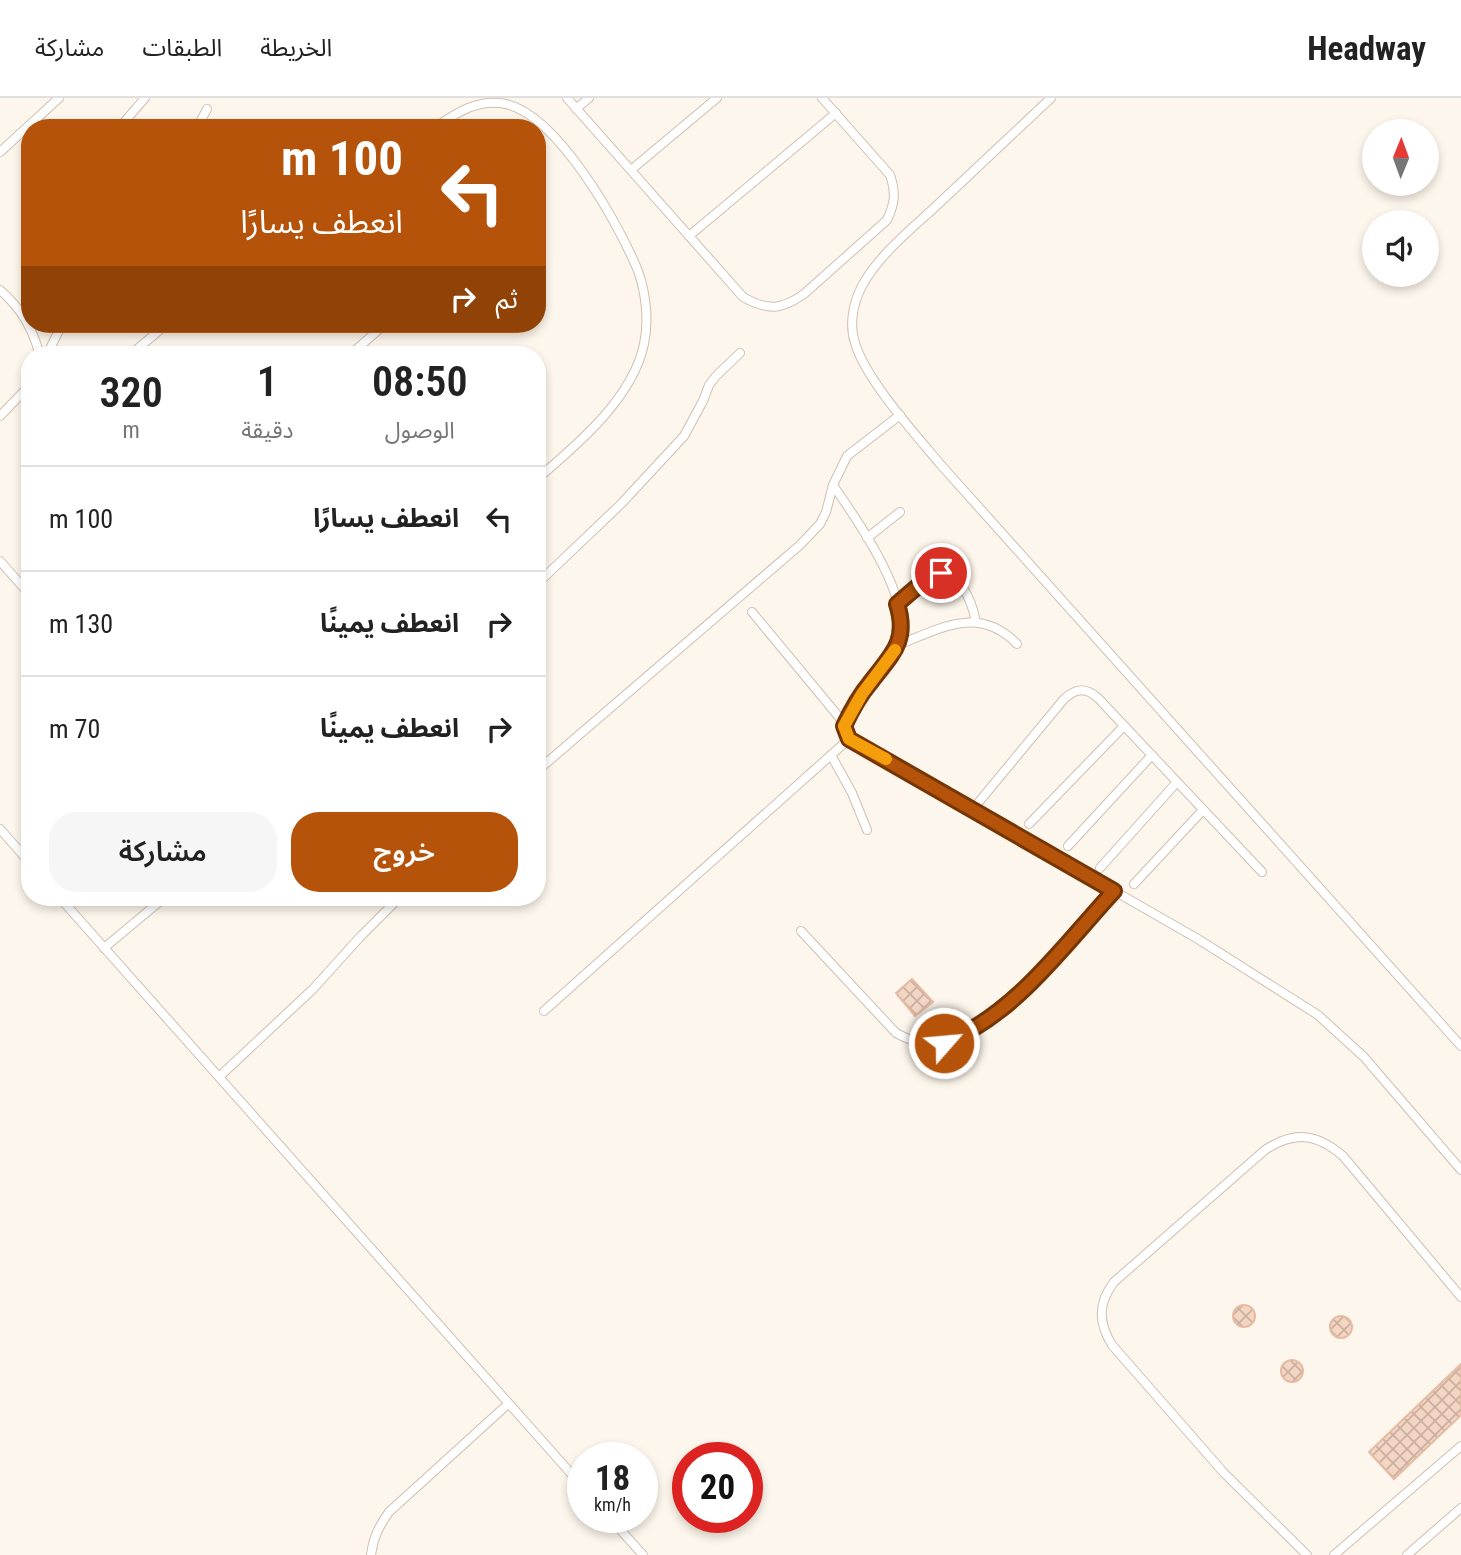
<!DOCTYPE html>
<html lang="ar">
<head>
<meta charset="utf-8">
<style>
	:root { --surface:#fff; --page:#f6f6f6; --text:#222; --muted:#767676; --line:#e0e0e0; --accent:#b45309 }
	body { margin:0; font-family:"Roboto Condensed","Noto Sans Arabic",sans-serif; background:var(--page); color:var(--text); direction:rtl; height:100vh; display:flex; flex-direction:column; font-size:26px; white-space:nowrap }
	* { box-sizing:border-box; margin:0 }
	p { font-size:23px; color:var(--muted) }
	.icon { flex:none; width:38px; height:38px; fill:none; stroke:currentColor; stroke-width:2; stroke-linecap:round; stroke-linejoin:round }
	.map { position:relative; flex:1; overflow:hidden; direction:ltr }
	.panel { position:absolute; left:21px; top:248px; width:525px; height:560px; display:flex; flex-direction:column; background:var(--surface); border-radius:28px; box-shadow:0 4px 10px #0003; direction:rtl }
	.panel>* { flex:none }
	.hud { position:absolute; left:21px; top:21px; width:525px; height:214px; border-radius:28px; box-shadow:0 4px 10px #0003; direction:rtl; background:#b45309; color:#fff; overflow:hidden }
	.needle { width:46px; rotate:1deg }
	.buttons { position:absolute; left:1362px; top:21px; display:grid; gap:14px }
	.buttons a { display:grid; place-items:center; width:77px; height:77px; border-radius:50%; background:var(--surface); box-shadow:0 4px 10px #0003; font-size:35px }
	.speed { position:absolute; left:567px; top:1344px; display:flex; gap:14px; font-size:35px; font-weight:700; text-align:center }
	.speed>* { display:grid; place-content:center; width:91px; height:91px; border-radius:50%; background:var(--surface); box-shadow:0 4px 10px #0003; line-height:1 }
	.speed small { font-size:18px; font-weight:400 }
	.speed .limit { border:10px solid #d22; background:#fff; color:#111 }
	.pin { position:absolute; display:grid; place-items:center; width:60px; height:60px; color:#fff; margin:-30px; border:4px solid #fff; border-radius:50%; box-shadow:0 2px 7px #0007 }
	.me { position:absolute; width:77px; margin:-38px; rotate:63deg; stroke-linejoin:round; filter:drop-shadow(0 0 5px #0008) }
	.turn { display:flex; align-items:center; gap:24px; height:147px; padding:0 28px; font-size:32px }
	.turn .icon { width:91px; height:91px; stroke-width:2.5 }
	.turn b { display:block; font-size:49px; line-height:60px }
	.then { display:flex; align-items:center; height:66px; padding:0 28px; background:#0003; gap:14px; font-size:26px }
	.eta { display:flex; justify-content:space-evenly; align-items:center; height:119px; text-align:center }
	.eta b { font-size:42px; font-weight:600; line-height:49px }
	.action { display:flex; gap:14px; margin-top:auto; padding:14px 28px }
	.action a { flex:1; height:80px; border-radius:28px; background:var(--accent); color:#fff; font-size:28px; font-weight:600; line-height:80px; text-align:center }
	.action a+a { background:var(--page); color:var(--text) }
	ul { padding:0; list-style:none }
	li { display:flex; align-items:center; gap:21px; height:105px; padding:0 28px; border-top:2px solid var(--line) }
	li div { flex:1 }
	li b { display:block; font-size:26px }
	li em { font-style:normal }
	header { display:flex; align-items:center; gap:42px; box-sizing:border-box; height:98px; padding:0 35px; background:var(--surface); border-bottom:2px solid var(--line) }
	header strong { font-size:33px }
	nav { display:flex; gap:38px; margin-inline-start:auto; font-size:24px }
	.map>svg:first-child { display:block }
	.building { fill:url(#building-cross-hatch); stroke:#e6bba3; stroke-width:2 }
	.lines { fill:none; stroke-linecap:round; stroke-linejoin:round }
	.service-casing { stroke:#d1beb0; stroke-width:10 }
	.service { stroke:#fff; stroke-width:8 }
	.route-casing { stroke:#753606; stroke-width:18 }
	.route { stroke:#b45309; stroke-width:12 }
	.slow { stroke:#f59e0b; stroke-width:12 }
</style>
</head>
<body>
<header>
<strong>Headway</strong>
<nav><a>الخريطة</a><a>الطبقات</a><a>مشاركة</a></nav>
</header>
<div class="map">
<svg width="1461" height="1457" viewBox="0 0 1461 1457">
	<defs>
		<pattern id="building-cross-hatch" width="8" height="8" patternUnits="userSpaceOnUse" patternTransform="scale(1.75)"><rect width="8" height="8" fill="#f3d5c3"/><path d="M0 0l8 8M0 8l8-8" fill="none" stroke="#cab0a1"/></pattern>
	</defs>
	<rect width="100%" height="100%" fill="#fdf6ec"/>
	<g class="building">
		<polygon points="912,881 933,904 915,918 896,895"/>
		<circle cx="1244" cy="1218" r="11"/>
		<circle cx="1341" cy="1229" r="11"/>
		<circle cx="1292" cy="1273" r="11"/>
		<polygon points="1461,1266 1461,1317 1394,1381 1369,1354"/>
	</g>
	<g class="lines">
		<g class="service-casing">
			<g id="service">
				<path d="M567,0L743,199C768,213 781,212 804,196L887,122C895,105 896,95 890,77L822,0"/>
				<path d="M1051,0C1012,37 973,73 934,110C909,133 878,158 862,188C853,205 849,227 855,245C866,282 916,337 941,367L1461,948"/>
				<polyline points="576,11 589,0"/>
				<polyline points="119,30 145,0"/>
				<polyline points="197,30 207,11"/>
				<path d="M434,30C456,15 478,0 506,6C558,18 619,126 638,173C646,195 649,223 644,246C633,300 577,347 537,381"/>
				<polyline points="0,54 59,0"/>
				<polyline points="631,72 717,0"/>
				<polyline points="689,138 836,15"/>
				<path d="M0,192C22,211 32,230 40,257"/>
				<polyline points="47,257 62,226"/>
				<polyline points="130,257 167,226"/>
				<polyline points="350,257 385,226"/>
				<polyline points="0,318 30,287"/>
				<path d="M833,387C857,422 916,504 898,547C892,560 880,571 872,582C860,596 852,612 844,628"/>
				<polyline points="867,440 900,414"/>
				<polyline points="0,463 30,497"/>
				<polyline points="537,486 621,406 684,338 703,303 709,287 716,278 740,255"/>
				<path d="M897,506C908,496 919,483 932,478C959,467 972,504 976,524"/>
				<polyline points="752,514 839,619 849,641 1198,841 1318,917 1364,959 1461,1072"/>
				<path d="M898,547C941,530 979,507 1017,546"/>
				<polyline points="831,657 852,695 867,732"/>
				<polyline points="537,673 800,447 820,426 826,414 833,387 847,358 900,317"/>
				<path d="M973,711L1064,601C1076,590 1086,589 1098,600L1262,774"/>
				<polyline points="1029,726 1124,628"/>
				<polyline points="0,731 30,765"/>
				<polyline points="1068,748 1152,657"/>
				<polyline points="1100,770 1177,684"/>
				<polyline points="1134,786 1203,712"/>
				<polyline points="60,800 583,1389"/>
				<path d="M801,833L896,935C911,943 925,948 942,945C995,935 1077,833 1114,793"/>
				<polyline points="104,850 164,800"/>
				<polyline points="544,913 849,641"/>
				<polyline points="220,978 313,891 360,839 399,800"/>
				<polyline points="609,1419 643,1457"/>
				<path d="M371,1457C373,1440 379,1428 389,1414L508,1306"/>
				<path d="M1307,1457L1224,1375L1112,1247C1098,1224 1098,1205 1114,1184L1265,1052C1294,1033 1316,1035 1343,1058L1461,1199"/>
				<polyline points="1334,1457 1461,1348"/>
				<polyline points="1407,1457 1461,1410"/>
			</g>
		</g>
		<use href="#service" class="service"/>
	</g>
	<g class="lines">
		<g class="route-casing">
			<path id="route" d="M941,475L925,482L897,506C909,544 891,557 870,585C859,598 851,613 844,628L849,641L1114,793C1064,847 1015,917 944,945"/>
		</g>
		<use href="#route" class="route"/>
		<polyline class="slow" points="886,661 849,641 844,628 862,596 895,552"/>
	</g>
</svg>
<div class="buttons">
<a><svg class="needle" viewBox="-14 -14 28 28"><path d="M0-13l5 13h-10z" fill="#e53935"/><path d="M0 13l5-13h-10z" fill="#767676"/></svg></a>
<a><svg class="icon" aria-label="sound" viewBox="0 0 24 24"><path d="M4 9h4l5-4v14l-5-4H4zM17 9q2 3 0 6"/></svg></a>
</div>
<div class="speed"><div>18<small>km/h</small></div><div class="limit">20</div></div>
<div class="pin" style="left:941px;top:475px;background:#d93025"><svg class="icon" aria-label="arrive" viewBox="0 0 24 24"><path d="M6 21V4h12l-3 4 3 4H6"/></svg></div>
<svg class="me" style="left:944px;top:945px" viewBox="-20 -20 40 40"><circle r="17" fill="#b45309" stroke="#fff" stroke-width="3"/><path d="M0-11L8 9 0 5-8 9z" fill="#fff"/></svg>
<div class="hud">
<div class="turn"><svg class="icon" aria-label="left" viewBox="0 0 24 24"><path d="M17 20v-9H6M10 6l-5 5 5 5"/></svg><div><b>100 m</b>انعطف يسارًا</div></div>
<div class="then">ثم<svg class="icon" aria-label="right" viewBox="0 0 24 24"><path d="M7 20v-9h11M14 6l5 5-5 5"/></svg></div>
</div>
<section class="panel">
<div class="eta">
<div><b>08:50</b><p>الوصول</p></div>
<div><b>1</b><p>دقيقة</p></div>
<div><b>320</b><p>m</p></div>
</div>
<ul>
<li><svg class="icon" aria-label="left" viewBox="0 0 24 24"><path d="M17 20v-9H6M10 6l-5 5 5 5"/></svg><div><b>انعطف يسارًا</b></div><em>100 m</em></li>
<li><svg class="icon" aria-label="right" viewBox="0 0 24 24"><path d="M7 20v-9h11M14 6l5 5-5 5"/></svg><div><b>انعطف يمينًا</b></div><em>130 m</em></li>
<li><svg class="icon" aria-label="right" viewBox="0 0 24 24"><path d="M7 20v-9h11M14 6l5 5-5 5"/></svg><div><b>انعطف يمينًا</b></div><em>70 m</em></li>
</ul>
<div class="action"><a>خروج</a><a>مشاركة</a></div>
</section>
</div>
</body>
</html>
